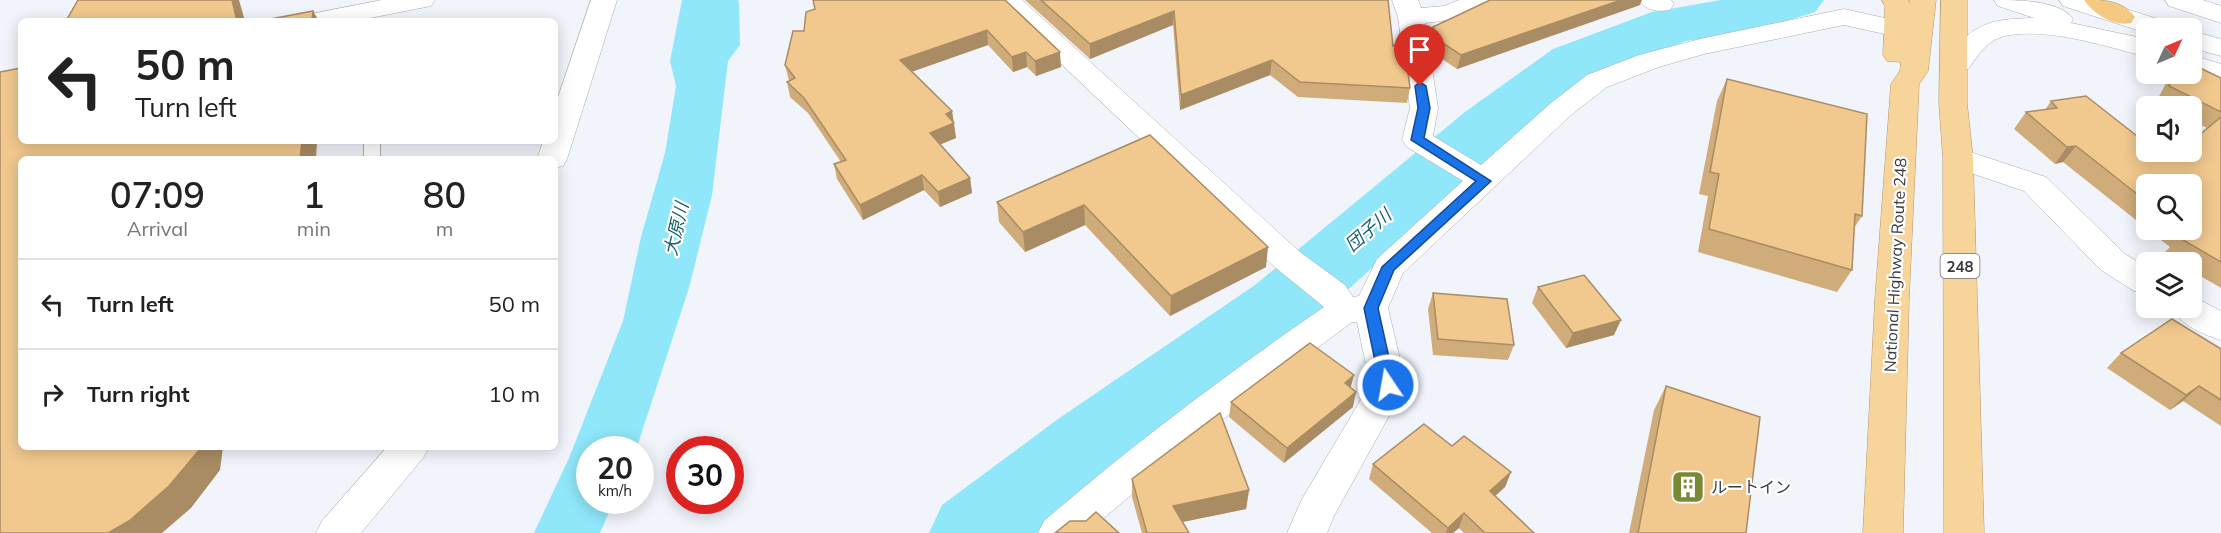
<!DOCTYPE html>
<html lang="en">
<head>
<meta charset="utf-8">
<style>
	:root { --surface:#fff; --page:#f2f2f2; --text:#222; --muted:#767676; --line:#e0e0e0 }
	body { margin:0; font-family:Mulish,"Noto Sans JP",sans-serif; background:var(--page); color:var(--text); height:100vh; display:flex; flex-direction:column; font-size:22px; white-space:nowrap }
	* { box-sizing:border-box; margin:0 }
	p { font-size:20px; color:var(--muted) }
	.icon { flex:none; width:33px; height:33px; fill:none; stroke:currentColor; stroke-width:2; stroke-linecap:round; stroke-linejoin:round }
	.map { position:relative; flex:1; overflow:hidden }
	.sheet { position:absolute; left:18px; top:156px; width:540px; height:294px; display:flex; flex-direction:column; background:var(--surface); border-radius:9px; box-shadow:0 3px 15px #0003 }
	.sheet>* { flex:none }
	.guide { position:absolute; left:18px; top:18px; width:540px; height:126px; border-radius:9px; box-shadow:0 3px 15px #0003; background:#fff; color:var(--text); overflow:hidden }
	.needle { width:39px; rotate:46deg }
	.controls { position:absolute; left:2136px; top:18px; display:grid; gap:12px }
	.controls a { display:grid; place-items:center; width:66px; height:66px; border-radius:9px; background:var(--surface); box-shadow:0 3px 15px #0003; font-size:30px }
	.speed { position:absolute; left:576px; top:436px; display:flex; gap:12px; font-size:30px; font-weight:700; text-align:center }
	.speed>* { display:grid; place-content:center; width:78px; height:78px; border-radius:50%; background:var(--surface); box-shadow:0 3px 15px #0003; line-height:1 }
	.speed small { font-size:15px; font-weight:400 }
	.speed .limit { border:9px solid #d22; background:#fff; color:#111 }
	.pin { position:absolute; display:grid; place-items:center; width:51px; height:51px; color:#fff; margin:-62px -26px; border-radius:50% 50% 50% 0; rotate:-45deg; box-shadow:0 0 6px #0007 }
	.pin .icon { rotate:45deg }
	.me { position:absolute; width:66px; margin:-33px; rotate:348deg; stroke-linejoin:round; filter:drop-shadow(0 0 4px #0008) }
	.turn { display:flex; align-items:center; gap:21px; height:126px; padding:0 18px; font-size:27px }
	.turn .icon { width:78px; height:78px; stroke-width:2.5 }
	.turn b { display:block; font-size:42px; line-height:51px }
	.eta { display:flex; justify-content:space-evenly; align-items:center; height:102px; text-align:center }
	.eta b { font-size:36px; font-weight:600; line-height:42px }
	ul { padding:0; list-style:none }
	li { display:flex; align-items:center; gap:18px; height:90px; padding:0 18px; border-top:2px solid var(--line) }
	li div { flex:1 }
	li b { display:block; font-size:22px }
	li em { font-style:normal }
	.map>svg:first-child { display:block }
	.water { fill:#90e7f9 }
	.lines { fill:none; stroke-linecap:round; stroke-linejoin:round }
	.river { fill:#90e7f9; fill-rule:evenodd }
	.service-casing { stroke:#a8abb2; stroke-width:2 }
	.minor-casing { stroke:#a8abb2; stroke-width:1 }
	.tertiary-casing { stroke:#a8abb2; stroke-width:1 }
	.trunk-casing { stroke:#b39769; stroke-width:1 }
	.motorway-casing { stroke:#b39769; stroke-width:1 }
	.service { fill:#fff; fill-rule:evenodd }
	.minor { fill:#fff; fill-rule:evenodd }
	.tertiary { fill:#fff; fill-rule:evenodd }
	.trunk { fill:#f6d49a; fill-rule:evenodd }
	.motorway { fill:#f4c981; fill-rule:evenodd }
	.wall { fill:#cfac7a }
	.shaded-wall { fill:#a98c63 }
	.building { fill:#f1c88e; stroke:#a98c63; stroke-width:1.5 }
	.route { fill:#1a73e8; stroke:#114b97; stroke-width:1.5 }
	.labels { text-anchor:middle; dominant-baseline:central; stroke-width:4.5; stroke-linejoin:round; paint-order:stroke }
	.shield { fill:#fff; stroke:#747577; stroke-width:1.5 }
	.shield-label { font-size:15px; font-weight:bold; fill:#393a3d }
	.street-label { font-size:16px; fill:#393a3d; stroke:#fff }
	.poi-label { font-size:16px; fill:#393a3d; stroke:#fff; text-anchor:start }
	.water-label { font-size:18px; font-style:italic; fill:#18606d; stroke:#fff }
</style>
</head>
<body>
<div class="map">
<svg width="2221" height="533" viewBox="0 0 2221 533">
	<rect width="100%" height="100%" fill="#f1f4fb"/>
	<polygon class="water" points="682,0 738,0 739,3 740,45 728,61 712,195 689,288 636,450 590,450 590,501 614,501 600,533 534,533 569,458 623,321 641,237 665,153 676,86 670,61"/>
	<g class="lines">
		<polygon class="river" points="1721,0 1824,0 1815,12 1757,30 1686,41 1597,75 1511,142 1309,325 1118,467 1039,533 929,533 942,505 1058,419 1255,285 1465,112 1553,49 1652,12"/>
		<g class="service-casing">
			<rect id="service" x="364" y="141" width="16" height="18"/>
		</g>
		<g class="minor-casing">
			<g id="minor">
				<polygon points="382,0 435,0 431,6 355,21 302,21 306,15"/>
				<path d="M994,0H1022L1300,252L1345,285L1353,297L1359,296L1377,259L1463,181L1407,147L1402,140L1410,108L1398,17L1392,0H1418L1421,8L1444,6L1459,0H1495C1484,16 1444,21 1425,23L1438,108L1433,136L1481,165L1551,103L1587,75L1639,55L1700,39L1844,9L1907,23L1911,29L1907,35L1898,37L1844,25L1704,54L1659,67L1607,87L1571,115L1403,273L1388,308L1406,385L1334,516L1327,533H1287L1302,499L1370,384L1357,322H1352L1211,428L1086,533H1038L1044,521C1133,444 1227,374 1324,307L1276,268Z"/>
				<path d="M1639,0H1671L1674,4L1670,10C1658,12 1646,11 1639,0Z"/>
				<polygon points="1958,148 2046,177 2125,254 2146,267 2146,294 2134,291 2101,270 2024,191 1947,165 1943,158 1947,151"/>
				<path d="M2192,296L2221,311V340C2204,335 2179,324 2172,308H2192Z"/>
			</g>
		</g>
		<g class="tertiary-casing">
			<g id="tertiary">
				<polygon points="591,0 617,0 567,159 563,166 555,168 555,159 537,159 543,141 555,141 555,106"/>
				<path d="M1994,0C2016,0 2060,0 2073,19L2071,23L2146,39V55C2135,55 2122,50 2110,47C2078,39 2039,29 2005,36C1971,44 1976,83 1944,75L1940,69C1969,27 1981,19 2034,18L1998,6Z"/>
				<polygon points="2059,0 2098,0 2167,22 2171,28 2146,28 2146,33 2063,6"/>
				<polygon points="2165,0 2203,0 2221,6 2221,23 2169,6"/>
				<polygon points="2192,31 2221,39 2221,56 2192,48"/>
				<polygon points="2192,55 2221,64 2221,81 2192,72"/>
				<polygon points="387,447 429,447 423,458 361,533 316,533 322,521"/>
			</g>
		</g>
		<g class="trunk-casing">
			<g id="trunk">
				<polygon points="1882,0 1908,0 1910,4 1910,0 1936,0 1928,71 1919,84 1909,299 1903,533 1863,533 1875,299 1891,84 1900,71 1901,62 1887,61 1883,55 1885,7"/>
				<polygon points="1941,0 1967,0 1967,103 1973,158 1984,533 1944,533 1943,158 1939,103"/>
			</g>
		</g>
		<g class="motorway-casing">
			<path id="motorway" d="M2084,0C2104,0 2122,0 2135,17L2131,23C2114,27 2094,14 2084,0Z"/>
		</g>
		<use href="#service" class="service"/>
		<use href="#minor" class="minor"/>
		<use href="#tertiary" class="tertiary"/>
		<use href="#trunk" class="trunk"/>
		<use href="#motorway" class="motorway"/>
	</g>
	<g class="wall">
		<polygon points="1005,0 1061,67 1036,76 1027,67 1013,72 988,45 912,71 952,111 956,138 940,144 970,178 972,193 940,207 924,190 863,220 837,179 834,164 841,162 808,113 790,97 787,82 789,81 785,65 804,31 815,9"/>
		<polygon points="1025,0 1388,0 1393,46 1410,88 1407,103 1298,97 1270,75 1180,110 1173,25 1090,59"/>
		<polygon points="1640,5 1457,69 1432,52 1430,41 1433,27"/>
		<polygon points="2171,74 2192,74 2221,78 2221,288 2192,271 2192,262 2178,262 2163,254 2170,247 2148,230 2192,230 2146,184 2146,228 2063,162 2055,164 2014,129 2026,112 2045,110 2051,101 2168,160 2207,128 2192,120 2192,106 2164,106 2156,102"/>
		<polygon points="1727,79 1862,216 1854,228 1852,270 1837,292 1698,252 1708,196 1699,194 1717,101"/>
		<polygon points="1150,135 1266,267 1170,316 1085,225 1025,252 999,222 997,202"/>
		<polygon points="1538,287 1614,335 1566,348 1532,303"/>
		<polygon points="1433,293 1514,345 1508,360 1433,355 1428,309"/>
		<polygon points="2221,349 2221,426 2183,401 2170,410 2107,368 2121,353"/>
		<polygon points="1666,386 1746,533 1629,533 1654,410"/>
		<polygon points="1351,387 1353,407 1284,463 1229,417 1231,402"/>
		<polygon points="1373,464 1511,472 1505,487 1495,496 1534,533 1464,533 1459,528 1453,533 1432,533 1369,479"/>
		<polygon points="1132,479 1249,490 1246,509 1183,522 1189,533 1142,533 1132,497"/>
	</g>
	<g class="shaded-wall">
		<polygon points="232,0 239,0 245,21 237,21"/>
		<polygon points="1621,0 1642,0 1640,5 1457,69 1461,55"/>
		<polygon points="313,11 319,21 312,21"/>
		<polygon points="1174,11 1173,25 1090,59 1090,44"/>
		<polygon points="987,30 988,45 903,75 900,60"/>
		<polygon points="1026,52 1027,67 1013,72 1012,57"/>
		<polygon points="1060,52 1061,67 1036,76 1035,61"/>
		<polygon points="1272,60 1270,75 1180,110 1181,95"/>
		<polygon points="952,111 956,138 932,148 930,133 946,114"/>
		<polygon points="302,141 317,141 316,159 300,159"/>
		<polygon points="2076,146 2063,162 2055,164 2067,147"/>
		<polygon points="922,175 924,190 863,220 860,205"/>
		<polygon points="970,178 972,193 940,207 938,192"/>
		<polygon points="1084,205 1085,225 1025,252 1023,232"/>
		<polygon points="1268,247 1266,267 1170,316 1171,296"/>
		<polygon points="1621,320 1614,335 1566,348 1573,333"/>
		<polygon points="1354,375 1350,390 1345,383"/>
		<polygon points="2199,386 2183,401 2170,410 2186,395"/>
		<polygon points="1356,392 1353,407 1284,463 1287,448"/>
		<polygon points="201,447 223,447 220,470 191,508 162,533 108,533"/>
		<polygon points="1511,472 1505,487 1484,506 1490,491"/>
		<polygon points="1249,490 1246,509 1172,524 1173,506"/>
		<polygon points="1464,513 1459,528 1453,533 1446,533 1448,528"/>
	</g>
	<g class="building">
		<polygon points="78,0 232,0 237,21 66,21"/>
		<polygon points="813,0 1005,0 1060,52 1035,61 1026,52 1012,57 987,30 900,60 952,111 946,114 954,123 930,133 970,178 938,192 922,175 860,205 834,164 846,160 804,98 787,82 795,78 785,65 793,31 804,31 806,12 815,9"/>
		<polygon points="1041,0 1388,0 1393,46 1404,40 1410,88 1300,82 1272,60 1181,95 1174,11 1090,44"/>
		<polygon points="1490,0 1621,0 1461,55 1435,38 1433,27"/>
		<polygon points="313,11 312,21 260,21"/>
		<polygon points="2192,64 2221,78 2221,112 2169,86 2175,74 2192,74"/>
		<polygon points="21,68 21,141 302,141 300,159 21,159 21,447 201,447 200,449 169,486 129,521 108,533 0,533 0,72"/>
		<polygon points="1727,79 1867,114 1862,216 1855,214 1852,270 1709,229 1719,174 1710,172"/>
		<polygon points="2086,96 2146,143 2146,152 2157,152 2168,160 2179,152 2192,152 2192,141 2221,117 2221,262 2178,237 2187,232 2184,230 2192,230 2192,184 2146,184 2146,201 2076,146 2067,147 2026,112 2057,108 2051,101"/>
		<polygon points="1150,135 1268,247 1171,296 1084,205 1023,232 997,202"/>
		<polygon points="1584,275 1621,320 1573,333 1538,287"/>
		<polygon points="1433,293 1507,299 1514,345 1438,339"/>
		<polygon points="2172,319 2221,349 2221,400 2199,386 2186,395 2121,353"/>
		<polygon points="1310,343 1354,375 1345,383 1356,392 1287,448 1231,402"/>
		<polygon points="1666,386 1760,417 1746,533 1638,533"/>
		<polygon points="1220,413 1249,490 1173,506 1189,533 1147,533 1132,479"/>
		<polygon points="1424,424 1452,446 1464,436 1511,472 1490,491 1534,533 1485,533 1464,513 1448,528 1373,464"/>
		<polygon points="1096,512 1119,533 1055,533 1070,521 1086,521"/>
	</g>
	<polygon class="route" points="1420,82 1426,86 1430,108 1424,138 1491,181 1394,270 1378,308 1395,385 1393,389 1382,389 1380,385 1364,308 1382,267 1476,181 1411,140 1418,108 1415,86"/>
	<defs>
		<g id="building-square" transform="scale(1.725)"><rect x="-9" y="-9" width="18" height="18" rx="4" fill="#7b8835" stroke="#fff"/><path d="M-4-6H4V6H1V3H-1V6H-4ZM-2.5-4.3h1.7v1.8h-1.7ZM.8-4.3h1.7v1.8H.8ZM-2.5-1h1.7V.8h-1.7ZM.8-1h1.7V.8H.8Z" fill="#fff"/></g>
	</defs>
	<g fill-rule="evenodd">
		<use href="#building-square" x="1688" y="487"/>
	</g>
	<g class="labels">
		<rect class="shield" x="1940.5" y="254" width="39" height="24" rx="4.5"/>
		<g class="shield-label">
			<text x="1960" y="266">248</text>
		</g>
		<g class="street-label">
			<text transform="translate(1895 265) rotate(-87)">National Highway Route 248</text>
		</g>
		<g class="poi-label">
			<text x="1711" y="487">ルートイン</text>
		</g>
		<g class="water-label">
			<text transform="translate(676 229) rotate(-77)">大原川</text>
			<text transform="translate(1368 230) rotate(-41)">団子川</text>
		</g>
	</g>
</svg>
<div class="controls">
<a><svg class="needle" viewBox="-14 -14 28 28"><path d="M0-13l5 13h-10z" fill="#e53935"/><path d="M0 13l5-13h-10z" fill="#767676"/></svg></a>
<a><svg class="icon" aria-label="sound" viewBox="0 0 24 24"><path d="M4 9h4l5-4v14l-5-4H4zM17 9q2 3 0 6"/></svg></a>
<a><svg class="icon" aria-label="search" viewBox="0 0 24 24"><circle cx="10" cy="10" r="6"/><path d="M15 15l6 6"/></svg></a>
<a><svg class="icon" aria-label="layers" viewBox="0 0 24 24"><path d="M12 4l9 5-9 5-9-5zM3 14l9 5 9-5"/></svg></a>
</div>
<div class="speed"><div>20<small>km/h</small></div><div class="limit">30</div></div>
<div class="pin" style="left:1420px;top:86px;background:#d93025"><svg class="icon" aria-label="arrive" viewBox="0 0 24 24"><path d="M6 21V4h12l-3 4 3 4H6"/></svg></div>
<svg class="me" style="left:1388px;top:385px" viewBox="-20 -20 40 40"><circle r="17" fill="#1a73e8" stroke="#fff" stroke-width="3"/><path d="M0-11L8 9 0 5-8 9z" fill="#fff"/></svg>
<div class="guide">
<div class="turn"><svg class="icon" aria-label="left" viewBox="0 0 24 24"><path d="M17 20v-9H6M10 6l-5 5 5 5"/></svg><div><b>50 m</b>Turn left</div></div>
</div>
<section class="sheet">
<div class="eta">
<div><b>07:09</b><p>Arrival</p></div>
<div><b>1</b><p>min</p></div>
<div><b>80</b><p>m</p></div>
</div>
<ul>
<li><svg class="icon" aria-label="left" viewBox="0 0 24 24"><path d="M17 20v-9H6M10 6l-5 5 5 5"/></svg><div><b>Turn left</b></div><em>50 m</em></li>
<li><svg class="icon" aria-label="right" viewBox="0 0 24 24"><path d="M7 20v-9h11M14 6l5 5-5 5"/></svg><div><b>Turn right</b></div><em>10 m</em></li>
</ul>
</section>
</div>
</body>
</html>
